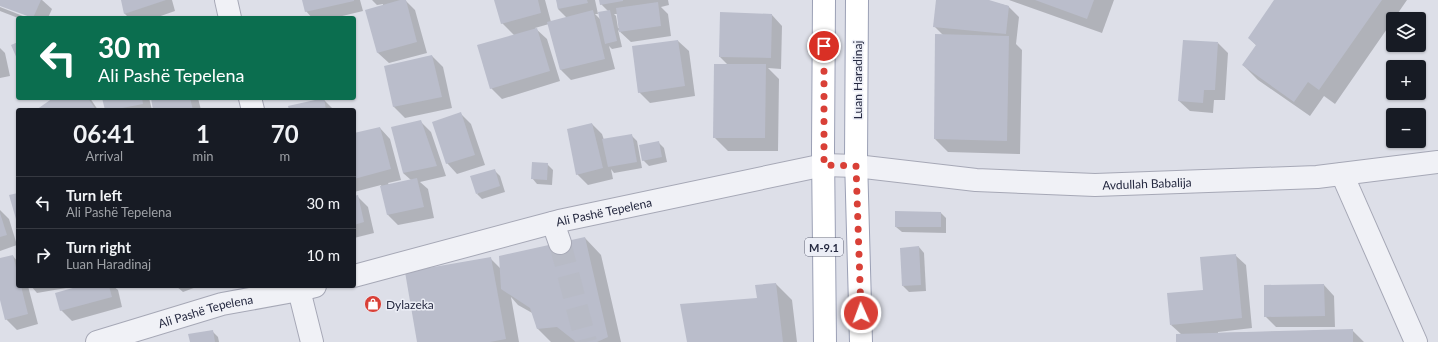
<!DOCTYPE html>
<html lang="en">
<head>
<meta charset="utf-8">
<style>
	:root { --surface:#171b24; --page:#242831; --text:#f1f3f6; --muted:#9ea1a6; --line:#363941 }
	body { margin:0; font-family:Lato,sans-serif; background:var(--page); color:var(--text); height:100vh; display:flex; flex-direction:column; font-size:15px; white-space:nowrap }
	* { box-sizing:border-box; margin:0 }
	p { font-size:13px; color:var(--muted) }
	.icon { flex:none; width:22px; height:22px; fill:none; stroke:currentColor; stroke-width:2; stroke-linecap:round; stroke-linejoin:round }
	.map { position:relative; flex:1; overflow:hidden }
	.sheet { position:absolute; left:16px; top:108px; width:340px; height:180px; display:flex; flex-direction:column; background:var(--surface); border-radius:4px; box-shadow:0 1px 3px #0004 }
	.sheet>* { flex:none }
	.hud { position:absolute; left:16px; top:16px; width:340px; height:84px; border-radius:4px; box-shadow:0 1px 3px #0004; background:#0b6e4f; color:#fff; overflow:hidden }
	.tools { position:absolute; left:1386px; top:12px; display:grid; gap:8px }
	.tools a { display:grid; place-items:center; width:40px; height:40px; border-radius:4px; background:var(--surface); box-shadow:0 1px 3px #0004; font-size:20px }
	.pin { position:absolute; display:grid; place-items:center; width:34px; height:34px; color:#fff; margin:-17px; border:2px solid #fff; border-radius:50%; box-shadow:0 1px 4px #0007 }
	.me { position:absolute; width:44px; margin:-22px; rotate:358deg; stroke-linejoin:round; filter:drop-shadow(0 0 3px #0008) }
	.turn { display:flex; align-items:center; gap:14px; height:84px; padding:0 16px; font-size:18px }
	.turn .icon { width:52px; height:52px; stroke-width:2.5 }
	.turn b { display:block; font-size:28px; line-height:34px }
	.eta { display:flex; justify-content:space-evenly; align-items:center; height:68px; text-align:center }
	.eta b { font-size:24px; font-weight:700; line-height:28px }
	ul { padding:0; list-style:none }
	li { display:flex; align-items:center; gap:12px; height:52px; padding:0 16px; border-top:1px solid var(--line) }
	li div { flex:1 }
	li b { display:block; font-size:15px }
	li em { font-style:normal }
	.map>svg:first-child { display:block }
	.shadow { fill:#0003; fill-rule:evenodd }
	.building { fill:#babdcb }
	.lines { fill:none; stroke-linecap:round; stroke-linejoin:round }
	.minor-tunnel { stroke:#b8bbc6; stroke-width:22; stroke-dasharray:22 11; stroke-linecap:butt }
	.minor-casing { stroke:#a6a8b6; stroke-width:24 }
	.major-casing { stroke:#9ba0b5; stroke-width:24 }
	.minor { stroke:#f0f1f6; stroke-width:22 }
	.major { stroke:#fff; stroke-width:22 }
	.route { stroke:#d94037; stroke-width:7; stroke-dasharray:0 12.6 }
	.labels { text-anchor:middle; dominant-baseline:central; stroke-width:3; stroke-linejoin:round; paint-order:stroke }
	.shield { fill:#eceef6; stroke:#616477; stroke-width:1 }
	.shield-label { font-size:11px; font-weight:bold; fill:#252940 }
	.street-label { font-size:12px; fill:#252940; stroke:#eceef6 }
	.poi-label { font-size:12px; fill:#252940; stroke:#eceef6; text-anchor:start }
</style>
</head>
<body>
<div class="map">
<svg width="1438" height="342" viewBox="0 0 1438 342">
	<rect width="100%" height="100%" fill="#dddfe8"/>
	<g class="shadow">
		<polygon points="0,0 42,0 52,9 48,18 34,18 0,4"/>
		<polygon points="122,0 172,0 175,11 155,18 129,18 125,14"/>
		<polygon points="303,0 360,0 363,11 334,18 312,18 306,11"/>
		<polygon points="372,0 405,0 415,10 427,53 389,63 378,53 383,4 377,5"/>
		<path d="M496,0H545L551,22L567,18L558,9L557,0H595L598,14H595L601,20L608,11L601,4L600,0H668L669,5L661,7L668,14L671,36L631,42L618,30L622,47L612,49L609,46L615,69L571,80L561,70L549,24L535,28L547,39L560,81L502,99L491,88L514,35L502,23ZM614,14H618L620,28H618L616,16Z"/>
		<polygon points="937,0 985,0 1008,6 1019,17 1016,44 1022,50 1020,154 948,152 935,139 944,36 934,26"/>
		<polygon points="1009,0 1114,0 1102,33"/>
		<polygon points="1276,0 1407,0 1335,104 1324,96 1310,116 1258,80 1243,65 1257,46 1249,38"/>
		<polygon points="0,7 28,18 18,18 0,11"/>
		<polygon points="772,15 782,26 781,69 768,68 779,79 778,151 728,151 714,137 728,65 720,57"/>
		<polygon points="678,41 689,51 695,96 650,103 639,92 633,47"/>
		<polygon points="1218,43 1228,53 1225,100 1214,100 1213,113 1190,111 1179,101"/>
		<polygon points="0,48 5,53 10,76 0,78"/>
		<polygon points="432,56 443,67 452,108 405,118 394,107 385,67"/>
		<polygon points="55,98 90,98 98,110 38,110"/>
		<polygon points="103,98 149,98 152,110 106,110"/>
		<polygon points="152,98 198,98 201,110 155,110"/>
		<polygon points="323,99 334,110 290,110"/>
		<polygon points="461,114 471,124 485,165 457,174 447,163"/>
		<polygon points="420,121 431,132 446,176 420,182 428,189 434,218 398,225 388,215 381,185 354,192 354,135 380,128 390,139 401,180 388,183 389,185 411,180 403,173"/>
		<polygon points="592,124 602,134 604,140 631,135 637,141 642,168 614,173 611,169 613,179 588,185 577,174"/>
		<polygon points="658,142 664,148 667,162 649,166 643,160"/>
		<polygon points="547,164 553,170 552,185 537,184 532,178"/>
		<polygon points="494,170 500,176 505,192 482,199 477,194"/>
		<polygon points="357,196 368,207 374,233 354,238 354,197"/>
		<polygon points="0,210 9,219 17,245 0,251"/>
		<polygon points="941,213 946,218 946,233 902,232 896,227"/>
		<polygon points="585,238 601,255 621,342 551,342 537,328 534,314 518,305 511,297 519,342 418,342 490,258 500,268"/>
		<polygon points="919,247 924,253 926,291 909,292 903,286"/>
		<polygon points="1235,255 1246,265 1252,328 1218,332 1218,333 1352,330 1364,342 1177,342 1181,334 1171,325 1204,291"/>
		<polygon points="13,256 18,262 18,286 28,286 38,324 17,330 6,319 0,296 0,259"/>
		<polygon points="776,284 792,300 797,342 688,342 758,299"/>
		<polygon points="1324,285 1334,296 1335,327 1276,327 1265,316"/>
		<polygon points="31,286 66,286 66,288 37,293"/>
		<polygon points="84,286 113,286 118,290 122,307 72,321 61,310"/>
		<polygon points="176,286 199,286 183,292"/>
		<polygon points="212,331 218,337 219,342 191,342"/>
	</g>
	<g class="building">
		<polygon points="0,0 41,0 33,18 0,6"/>
		<polygon points="121,0 166,0 124,14"/>
		<polygon points="302,0 354,0 354,1 305,12"/>
		<polygon points="400,0 406,0 417,42 377,53 365,10"/>
		<polygon points="494,0 538,0 541,13 501,24"/>
		<polygon points="556,0 587,0 588,3 558,9"/>
		<polygon points="599,0 623,0 623,1 600,5"/>
		<polygon points="936,0 989,0 1009,6 1006,34 933,27"/>
		<polygon points="1035,0 1094,0 1087,19"/>
		<polygon points="1274,0 1382,0 1319,90 1308,82 1294,102 1242,65 1256,45 1248,38"/>
		<polygon points="658,2 661,26 619,32 616,8"/>
		<polygon points="593,10 605,59 560,70 547,22"/>
		<polygon points="610,10 617,41 605,44 598,12"/>
		<polygon points="720,12 772,14 771,58 719,57"/>
		<polygon points="537,28 550,71 490,89 477,45"/>
		<polygon points="935,34 1009,36 1007,141 934,139"/>
		<polygon points="678,40 685,86 638,93 632,46"/>
		<polygon points="1183,40 1218,42 1215,90 1204,90 1203,103 1178,101"/>
		<polygon points="18,42 18,61 11,45"/>
		<polygon points="432,55 442,97 393,107 384,66"/>
		<polygon points="714,64 766,64 765,138 713,138"/>
		<polygon points="53,98 88,98 96,110 36,110"/>
		<polygon points="102,98 142,98 143,104 112,110 105,110"/>
		<polygon points="151,98 190,98 193,110 153,110"/>
		<polygon points="324,98 326,110 289,110 288,106"/>
		<polygon points="461,112 475,155 446,164 432,122"/>
		<polygon points="421,120 437,166 403,173 391,127"/>
		<polygon points="592,123 603,168 576,175 567,129"/>
		<polygon points="380,127 391,169 354,179 354,133"/>
		<polygon points="632,134 637,162 608,167 602,139"/>
		<polygon points="659,141 662,157 642,161 639,145"/>
		<polygon points="532,162 548,163 547,180 531,179"/>
		<polygon points="495,169 500,186 476,194 470,176"/>
		<polygon points="417,178 424,207 387,215 380,186"/>
		<polygon points="18,193 18,219 16,219 9,195"/>
		<polygon points="358,195 364,222 354,225 354,196"/>
		<polygon points="895,211 941,212 941,227 895,227"/>
		<polygon points="0,213 7,235 0,237"/>
		<polygon points="585,237 608,337 597,342 576,342 557,327 537,329 530,308 501,289 499,256"/>
		<polygon points="919,246 921,285 902,286 900,248"/>
		<polygon points="1236,254 1242,318 1170,325 1167,293 1203,290 1200,257"/>
		<polygon points="13,255 18,276 18,286 21,286 28,314 5,320 0,300 0,258"/>
		<polygon points="491,257 506,339 490,342 417,342 405,272"/>
		<polygon points="776,283 783,342 687,342 680,304 757,298 755,285"/>
		<polygon points="1324,284 1325,316 1264,317 1264,285"/>
		<polygon points="80,286 109,286 112,297 60,311 55,293"/>
		<polygon points="1353,329 1353,342 1176,342 1176,334"/>
		<polygon points="213,330 215,342 190,342 188,334"/>
	</g>
	<g class="lines">
		<polyline class="minor-tunnel" points="560,243 586,342"/>
		<g class="minor-casing">
			<g id="minor">
				<polyline points="226,0 230,18"/>
				<polyline points="250,98 253,110"/>
				<polyline points="1342,174 1416,342"/>
				<polyline points="553,223 560,243"/>
				<path id="s1" d="M354,276L559,221L824,165L856,166L976,180L1095,185L1317,177L1438,162"/>
				<polyline points="298,286 312,342"/>
				<path id="s2" d="M97,342L222,304L299,290L315,286"/>
			</g>
		</g>
		<g class="major-casing">
			<g id="major">
				<polyline points="824,0 823,151 825,342"/>
				<polyline points="857,0 856,159 861,342"/>
			</g>
		</g>
		<use href="#minor" class="minor"/>
		<use href="#major" class="major"/>
	</g>
	<g class="lines">
		<polyline class="route" points="824,46 824,165 856,166 861,313"/>
	</g>
	<defs>
		<g id="shop-disc" transform="scale(0.9)"><circle r="9.5" fill="#d94037" stroke="#eceef6"/><path d="M-5-2.5h2.3a2.7 3.5 0 0 1 5.4 0H5L5.5 6h-11ZM-1.5-2.5h3a1.5 2.3 0 0 0-3 0Z" fill="#fff"/></g>
	</defs>
	<g fill-rule="evenodd">
		<use href="#shop-disc" x="373" y="304"/>
	</g>
	<g class="labels">
		<rect class="shield" x="805" y="238" width="38" height="18" rx="3"/>
		<g class="shield-label">
			<text x="824" y="247">M-9.1</text>
		</g>
		<g class="street-label">
			<text transform="translate(857 80) rotate(-90)">Luan Haradinaj</text>
			<text stroke="none"><textPath href="#s1" startOffset="807">Avdullah Babalija</textPath></text>
			<text stroke="none"><textPath href="#s1" startOffset="258">Ali Pashë Tepelena</textPath></text>
			<text stroke="none"><textPath href="#s2" startOffset="113">Ali Pashë Tepelena</textPath></text>
		</g>
		<g class="poi-label">
			<text x="386" y="304">Dylazeka</text>
		</g>
	</g>
</svg>
<div class="tools">
<a><svg class="icon" aria-label="layers" viewBox="0 0 24 24"><path d="M12 4l9 5-9 5-9-5zM3 14l9 5 9-5"/></svg></a>
<a>+</a>
<a>−</a>
</div>
<div class="pin" style="left:824px;top:46px;background:#d93025"><svg class="icon" aria-label="arrive" viewBox="0 0 24 24"><path d="M6 21V4h12l-3 4 3 4H6"/></svg></div>
<svg class="me" style="left:861px;top:313px" viewBox="-20 -20 40 40"><circle r="17" fill="#d94037" stroke="#fff" stroke-width="3"/><path d="M0-11L8 9 0 5-8 9z" fill="#fff"/></svg>
<div class="hud">
<div class="turn"><svg class="icon" aria-label="left" viewBox="0 0 24 24"><path d="M17 20v-9H6M10 6l-5 5 5 5"/></svg><div><b>30 m</b>Ali Pashë Tepelena</div></div>
</div>
<section class="sheet">
<div class="eta">
<div><b>06:41</b><p>Arrival</p></div>
<div><b>1</b><p>min</p></div>
<div><b>70</b><p>m</p></div>
</div>
<ul>
<li><svg class="icon" aria-label="left" viewBox="0 0 24 24"><path d="M17 20v-9H6M10 6l-5 5 5 5"/></svg><div><b>Turn left</b><p>Ali Pashë Tepelena</p></div><em>30 m</em></li>
<li><svg class="icon" aria-label="right" viewBox="0 0 24 24"><path d="M7 20v-9h11M14 6l5 5-5 5"/></svg><div><b>Turn right</b><p>Luan Haradinaj</p></div><em>10 m</em></li>
</ul>
</section>
</div>
</body>
</html>
